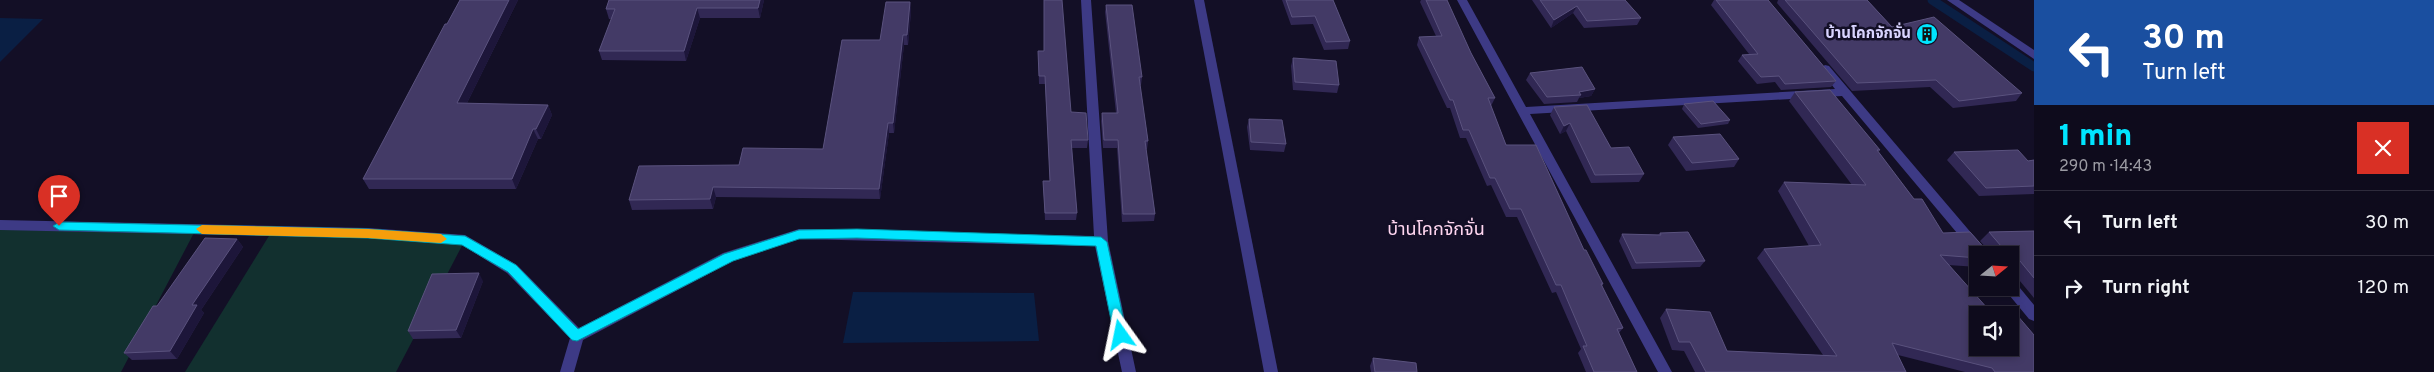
<!DOCTYPE html>
<html lang="en">
<head>
<meta charset="utf-8">
<style>
	:root { --surface:#0e0b1c; --page:#171425; --text:#f1f3f6; --muted:#9b9ba3; --line:#2e2b3b; --accent:#00e5ff }
	body { margin:0; font-family:Overpass,"Noto Sans Thai",sans-serif; background:var(--page); color:var(--text); height:100vh; display:flex; flex-direction:column; font-size:19px; white-space:nowrap }
	* { box-sizing:border-box; margin:0 }
	p { font-size:16px; color:var(--muted) }
	.icon { flex:none; width:28px; height:28px; fill:none; stroke:currentColor; stroke-width:2; stroke-linecap:round; stroke-linejoin:round }
	.map { position:relative; flex:1; overflow:hidden }
	.side { display:flex; flex-direction:column; background:var(--surface); width:400px }
	.side>* { flex:none }
	.top-card { background:#1a4fa0; color:#fff; overflow:hidden }
	.needle { width:32px; rotate:72deg }
	.controls { position:absolute; left:1969px; top:246px; display:grid; gap:10px }
	.controls a { display:grid; place-items:center; width:50px; height:50px; border-radius:0px; background:var(--surface); box-shadow:0 2px 8px #0003,0 0 0 1px var(--line); font-size:25px }
	.pin { position:absolute; display:grid; place-items:center; width:42px; height:42px; color:#fff; margin:-51px -21px; border-radius:50% 50% 50% 0; rotate:-45deg; box-shadow:0 0 5px #0007 }
	.pin .icon { rotate:45deg }
	.me { position:absolute; width:55px; margin:-28px; rotate:348deg; stroke-linejoin:round; filter:drop-shadow(0 0 4px #0008) }
	.turn { display:flex; align-items:center; gap:18px; height:105px; padding:0 25px; font-size:22px }
	.turn .icon { width:65px; height:65px; stroke-width:2.5 }
	.turn b { display:block; font-size:35px; line-height:42px }
	.round { display:grid; place-items:center; flex:none; width:52px; height:52px; border-radius:0px; background:var(--page) }
	.summary { display:flex; align-items:center; justify-content:space-between; height:85px; padding:0 25px }
	h1 { font-size:30px; font-weight:800; line-height:38px; color:var(--accent) }
	ul { padding:0; list-style:none }
	li { display:flex; align-items:center; gap:15px; height:65px; padding:0 25px; border-top:1px solid var(--line) }
	li div { flex:1 }
	li b { display:block; font-size:19px }
	li em { font-style:normal }
	main { display:flex; flex:1; min-height:0 }
	.map>svg:first-child { display:block }
	.green { fill:#12302f }
	.water { fill:#0a1f44 }
	.lines { fill:none; stroke-linecap:round; stroke-linejoin:round }
	.stream { stroke:#0a1f44; stroke-width:9 }
	.minor { fill:#3d3a85; fill-rule:evenodd }
	.wall { fill:#312854 }
	.shaded-wall { fill:#1d163a }
	.building { fill:#433a66; stroke:#5a527e; fill-rule:evenodd }
	.route { fill:#00e5ff; stroke:#0095a6 }
	.slow { fill:#f59e0b }
	.labels { text-anchor:middle; dominant-baseline:central; stroke-width:5; stroke-linejoin:round; paint-order:stroke }
	.poi-label { font-size:15px; font-weight:bold; fill:#d9d4ff; stroke:#130f26; text-anchor:end }
	.quarter-label { font-size:18px; fill:#ffd6f0; stroke:#130f26 }
</style>
</head>
<body>
<main>
<div class="map">
<svg width="2034" height="372" viewBox="0 0 2034 372">
	<rect width="100%" height="100%" fill="#130f26"/>
	<g class="green">
		<polygon points="0,225 196,229 121,372 0,372"/>
		<polygon points="272,231 465,240 396,372 185,372"/>
	</g>
	<g class="water">
		<polygon points="0,18 43,19 0,62"/>
		<polygon points="853,292 1034,293 1039,341 843,343"/>
	</g>
	<g class="lines">
		<polyline class="stream" points="1932,0 2034,67"/>
		<g class="minor">
			<polygon points="1081,0 1091,0 1108,241 1136,372 1122,372 1095,246 799,239 733,261 583,340 574,372 560,372 570,338 507,273 462,245 368,238 0,230 0,220 368,228 465,235 517,265 579,328 723,253 799,229 1094,236"/>
			<polygon points="1194,0 1204,0 1278,372 1264,372"/>
			<polygon points="1457,0 1467,0 1526,107 1835,89 1819,69 1825,65 1829,66 1990,255 1978,255 1978,258 1842,96 1530,114 1672,372 1658,372"/>
			<polygon points="1947,0 1959,0 2034,50 2034,59"/>
			<polygon points="2010,281 2015,282 2034,305 2034,321 2029,319 2005,290 2004,288 2010,288"/>
		</g>
	</g>
	<g class="wall">
		<polygon points="460,0 518,0 467,103 548,105 552,115 541,139 538,139 516,189 369,189 363,179"/>
		<polygon points="609,0 764,0 760,18 700,18 686,61 602,60 599,51 612,19 609,19 606,9"/>
		<polygon points="1282,0 1333,0 1350,41 1348,49 1324,50 1313,24 1291,25"/>
		<polygon points="1421,0 1447,0 1471,53 1495,98 1491,106 1506,145 1584,250 1603,284 1602,286 1623,328 1619,333 1637,372 1586,372 1578,353 1581,349 1556,292 1552,293 1517,217 1506,217 1491,185 1487,186 1466,138 1460,138 1450,108 1447,108 1417,45 1419,37 1436,36 1420,2"/>
		<polygon points="1532,0 1625,0 1641,18 1637,25 1584,28 1573,13 1551,28"/>
		<polygon points="1714,0 1768,0 1836,81 1831,87 1781,90 1775,82 1757,84 1738,61 1742,55 1749,54 1711,5"/>
		<polygon points="1778,0 1867,0 1892,27 2022,93 2016,101 1953,108 1930,87 1852,91 1777,3"/>
		<polygon points="910,2 911,12 908,45 904,45 894,133 889,133 880,199 716,197 713,209 632,210 629,200 739,165 823,149 880,40"/>
		<polygon points="1106,5 1142,77 1141,85 1140,85 1148,141 1147,149 1146,149 1155,214 1154,221 1122,222 1117,148 1103,148 1101,121 1102,113 1116,113 1105,12"/>
		<polygon points="1038,51 1071,112 1088,140 1087,148 1072,148 1077,213 1076,220 1045,220 1043,181 1050,181 1045,84 1039,84"/>
		<polygon points="1293,58 1339,85 1337,93 1293,90 1291,66"/>
		<polygon points="1530,73 1595,89 1591,96 1579,98 1577,102 1544,104 1526,80"/>
		<polygon points="1795,92 1880,150 1878,152 1914,199 1943,233 1986,251 1987,249 1980,241 1989,232 2034,231 2034,298 2010,269 2010,255 1978,255 1978,267 1948,265 2034,372 1965,372 1898,355 1906,372 1695,372 1684,351 1672,350 1660,318 1666,309 1727,351 1823,355 1757,258 1764,249 1809,246 1778,191 1784,182 1852,185 1789,101"/>
		<polygon points="1684,104 1730,120 1728,124 1698,128 1682,109"/>
		<polygon points="1554,107 1611,148 1644,174 1639,182 1591,183 1566,131 1560,134 1550,115"/>
		<polygon points="1249,119 1286,144 1284,152 1250,150 1247,127"/>
		<polygon points="1673,137 1739,159 1734,167 1686,171 1668,145"/>
		<polygon points="1954,152 2028,161 2034,160 2034,194 1979,196 1947,160"/>
		<polygon points="1660,233 1705,261 1700,267 1632,269 1619,241 1622,234 1658,235"/>
		<polygon points="237,239 243,247 201,310 204,313 177,359 132,360 124,353 157,306"/>
		<polygon points="483,281 461,338 413,339 408,331"/>
		<polygon points="1373,358 1417,372 1371,372 1370,366"/>
	</g>
	<g class="shaded-wall">
		<polygon points="509,0 518,0 462,113 457,103"/>
		<polygon points="760,0 764,0 760,18 758,8"/>
		<polygon points="910,2 911,12 908,45 907,35"/>
		<polygon points="1577,6 1573,13 1551,28 1554,20"/>
		<polygon points="697,8 700,18 686,61 684,51"/>
		<polygon points="903,35 904,45 894,133 893,123"/>
		<polygon points="1595,89 1591,96 1579,98 1581,95 1579,92"/>
		<polygon points="548,105 552,115 541,139 536,129"/>
		<polygon points="888,123 889,133 880,199 879,189"/>
		<polygon points="1570,123 1566,131 1560,134 1564,126"/>
		<polygon points="533,129 538,139 516,189 512,179"/>
		<polygon points="713,187 716,197 713,209 710,199"/>
		<polygon points="237,239 243,247 201,310 204,313 177,359 170,351 192,305"/>
		<polygon points="479,273 483,281 461,338 456,330"/>
	</g>
	<g class="building">
		<polygon points="460,0 509,0 457,103 548,105 536,129 533,129 512,179 363,179 445,24 447,24"/>
		<polygon points="609,0 760,0 758,8 697,8 684,51 599,51 615,9 606,9"/>
		<polygon points="1044,0 1062,0 1071,112 1086,113 1088,140 1071,140 1077,213 1045,213 1043,181 1050,181 1045,76 1039,76 1038,51 1044,51"/>
		<polygon points="1286,0 1333,0 1350,41 1326,42 1315,16 1292,17"/>
		<polygon points="1426,0 1447,0 1471,53 1495,98 1488,98 1506,145 1536,145 1584,250 1586,250 1603,284 1601,284 1623,328 1617,329 1637,372 1594,372 1583,346 1587,346 1561,285 1556,285 1521,209 1510,209 1495,178 1490,178 1469,130 1463,130 1453,100 1450,100 1419,37 1442,36"/>
		<polygon points="1540,0 1625,0 1641,18 1587,21 1577,6 1554,20"/>
		<polygon points="1716,0 1768,0 1836,81 1785,84 1779,76 1761,77 1742,55 1758,54"/>
		<polygon points="1785,0 1867,0 1892,27 1934,17 2022,93 1959,101 1936,80 1857,83"/>
		<polygon points="886,2 910,2 907,35 903,35 893,123 888,123 879,189 713,187 710,199 629,200 639,166 739,165 743,148 823,149 842,40 880,40"/>
		<polygon points="1106,5 1132,5 1142,77 1139,77 1148,141 1145,141 1155,214 1123,214 1118,140 1104,140 1102,113 1118,113"/>
		<polygon points="1293,58 1336,61 1339,85 1295,82"/>
		<polygon points="1582,67 1595,89 1579,92 1581,95 1547,97 1530,73"/>
		<path d="M1830,90L1880,150H1877L1914,199H1922L1943,233L1970,232L1987,251L1989,248L2001,246L1989,232L2034,231V278L2020,261L2010,260V255H1978V258L1940,255L1988,309L2011,308L2034,335V372H1995L1992,368L1892,343L1906,372H1706L1690,342H1679L1666,309L1710,312L1727,351L1837,356L1764,249L1821,245L1784,182L1866,185L1795,92ZM1978,315H2010V348H1978Z"/>
		<polygon points="1713,101 1730,120 1701,124 1684,104"/>
		<polygon points="1587,105 1611,148 1629,147 1644,174 1595,175 1570,123 1564,126 1554,107"/>
		<polygon points="1249,119 1282,120 1286,144 1251,142"/>
		<polygon points="1720,134 1739,159 1692,163 1673,137"/>
		<polygon points="2018,150 2028,161 2034,160 2034,186 1986,188 1954,152"/>
		<polygon points="1688,232 1705,261 1636,263 1622,234 1661,235 1660,233"/>
		<polygon points="205,238 237,239 192,305 197,305 170,351 124,353 153,306 157,306"/>
		<polygon points="479,273 456,330 408,331 432,274"/>
		<polygon points="1373,358 1416,363 1417,372 1375,372"/>
	</g>
	<polygon class="route" points="59,222 368,229 465,236 516,265 578,329 724,254 799,230 857,229 1101,237 1107,242 1127,335 1121,340 1114,335 1096,246 857,238 799,239 733,261 577,341 572,340 508,272 462,245 368,238 59,230 53,226"/>
	<polygon class="slow" points="202,225 368,229 441,234 447,239 441,243 368,238 202,234 196,229"/>
	<defs>
		<g id="building-disc" transform="scale(1.125)"><circle r="9.5" fill="#00e5ff" stroke="#130f26"/><path d="M-4-6H4V6H1V3H-1V6H-4ZM-2.5-4.3h1.7v1.8h-1.7ZM.8-4.3h1.7v1.8H.8ZM-2.5-1h1.7V.8h-1.7ZM.8-1h1.7V.8H.8Z" fill="#111"/></g>
	</defs>
	<g fill-rule="evenodd">
		<use href="#building-disc" x="1927" y="34"/>
	</g>
	<g class="labels">
		<g class="poi-label">
			<text x="1911" y="34">บ้านโคกจักจั่น</text>
		</g>
		<g class="quarter-label">
			<text x="1436" y="230">บ้านโคกจักจั่น</text>
		</g>
	</g>
</svg>
<div class="controls">
<a><svg class="needle" viewBox="-14 -14 28 28"><path d="M0-13l5 13h-10z" fill="#e53935"/><path d="M0 13l5-13h-10z" fill="#9b9ba3"/></svg></a>
<a><svg class="icon" aria-label="sound" viewBox="0 0 24 24"><path d="M4 9h4l5-4v14l-5-4H4zM17 9q2 3 0 6"/></svg></a>
</div>
<div class="pin" style="left:59px;top:226px;background:#d93025"><svg class="icon" aria-label="arrive" viewBox="0 0 24 24"><path d="M6 21V4h12l-3 4 3 4H6"/></svg></div>
<svg class="me" style="left:1121px;top:335px" viewBox="-20 -20 40 40"><path d="M0-17L14 15 0 8-14 15z" fill="#00e5ff" stroke="#fff" stroke-width="4"/></svg>
</div>
<section class="side">
<div class="top-card">
<div class="turn"><svg class="icon" aria-label="left" viewBox="0 0 24 24"><path d="M17 20v-9H6M10 6l-5 5 5 5"/></svg><div><b>30 m</b>Turn left</div></div>
</div>
<div class="summary"><div><h1>1 min</h1><p>290 m · 14:43</p></div><a class="round" style="background:#d93025;color:#fff"><svg class="icon" aria-label="close" viewBox="0 0 24 24"><path d="M6 6l12 12M18 6L6 18"/></svg></a></div>
<ul>
<li><svg class="icon" aria-label="left" viewBox="0 0 24 24"><path d="M17 20v-9H6M10 6l-5 5 5 5"/></svg><div><b>Turn left</b></div><em>30 m</em></li>
<li><svg class="icon" aria-label="right" viewBox="0 0 24 24"><path d="M7 20v-9h11M14 6l5 5-5 5"/></svg><div><b>Turn right</b></div><em>120 m</em></li>
</ul>
</section>
</main>
</body>
</html>
